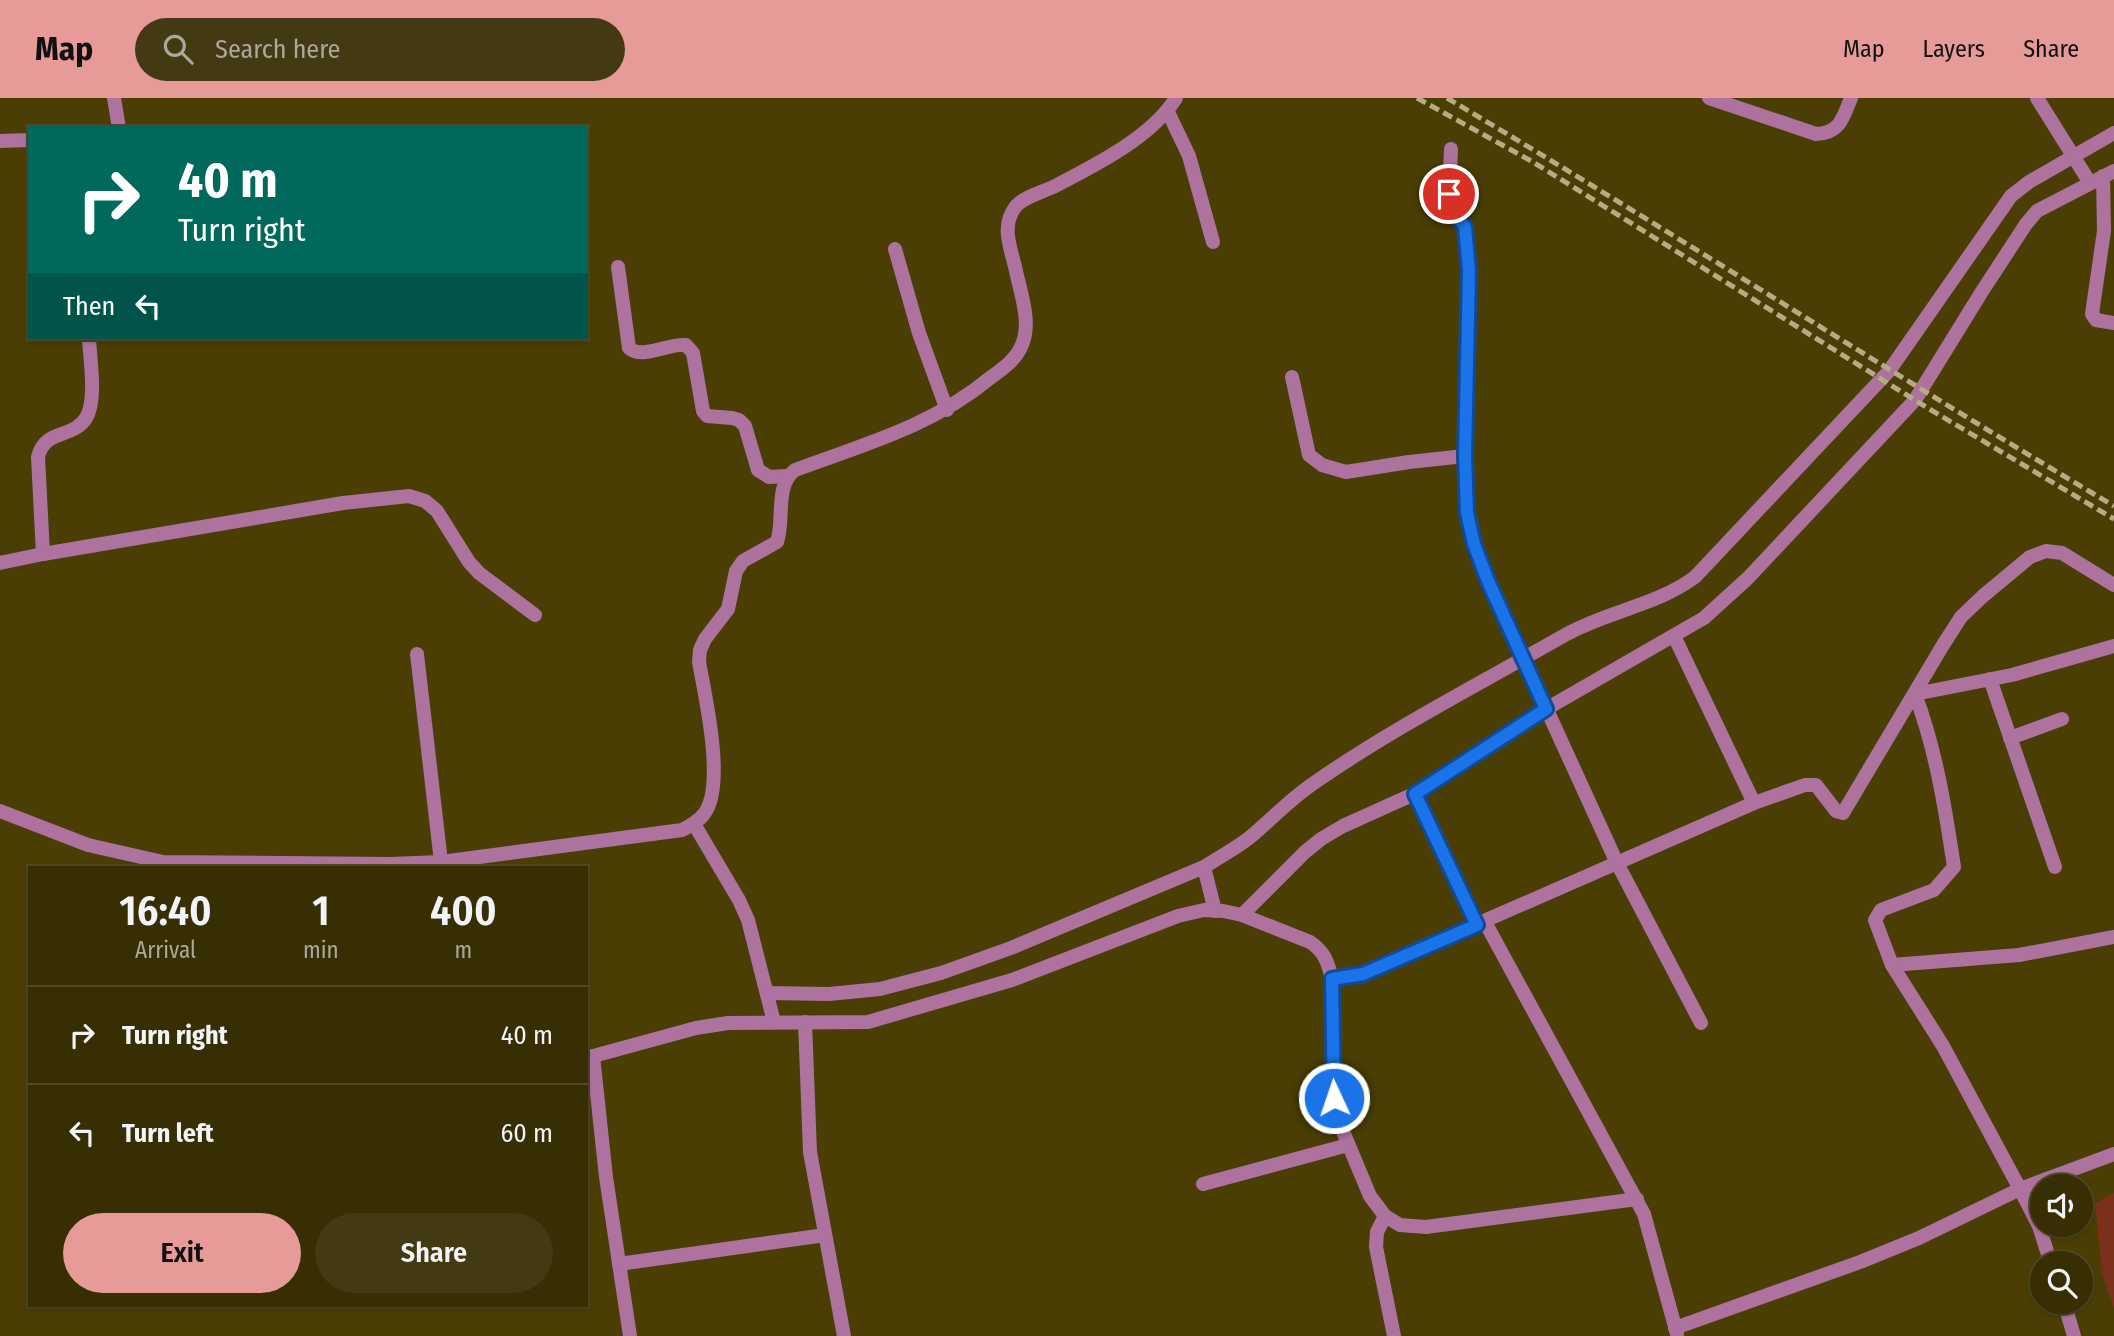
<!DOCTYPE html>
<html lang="en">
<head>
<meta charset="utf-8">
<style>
	:root { --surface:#382e04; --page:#433a13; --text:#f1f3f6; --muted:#aba89a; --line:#524a26; --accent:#e69b98 }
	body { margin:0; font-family:"Fira Sans Condensed",sans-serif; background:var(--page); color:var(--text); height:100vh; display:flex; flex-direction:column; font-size:26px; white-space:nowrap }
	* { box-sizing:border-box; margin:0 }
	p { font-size:23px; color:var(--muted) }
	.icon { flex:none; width:38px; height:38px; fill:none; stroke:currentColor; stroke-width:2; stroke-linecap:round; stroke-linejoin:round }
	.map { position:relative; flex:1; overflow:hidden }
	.drawer { position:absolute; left:28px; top:768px; width:560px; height:441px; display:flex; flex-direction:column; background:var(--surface); border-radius:0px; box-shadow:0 2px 5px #0004,0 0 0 2px var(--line) }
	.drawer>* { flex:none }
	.banner { position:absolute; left:28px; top:28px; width:560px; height:214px; border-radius:0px; box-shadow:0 2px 5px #0004,0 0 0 2px var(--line); background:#00695c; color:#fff; overflow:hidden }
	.tools { position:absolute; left:2030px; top:1076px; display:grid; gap:14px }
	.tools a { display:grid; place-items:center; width:63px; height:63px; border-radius:50%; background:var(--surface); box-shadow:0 2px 5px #0004,0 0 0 2px var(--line); font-size:35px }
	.pin { position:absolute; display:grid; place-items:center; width:60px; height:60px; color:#fff; margin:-30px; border:4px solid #fff; border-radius:50%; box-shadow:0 2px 7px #0007 }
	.me { position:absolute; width:77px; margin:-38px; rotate:357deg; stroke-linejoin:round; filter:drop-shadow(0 0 5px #0008) }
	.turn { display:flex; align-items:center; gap:24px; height:147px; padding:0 35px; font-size:32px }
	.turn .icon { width:91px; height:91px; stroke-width:2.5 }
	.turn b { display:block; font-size:49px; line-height:60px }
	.then { display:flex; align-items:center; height:66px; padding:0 35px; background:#0003; gap:14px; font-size:26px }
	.eta { display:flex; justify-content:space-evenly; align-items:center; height:119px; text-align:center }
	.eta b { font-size:42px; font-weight:600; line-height:49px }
	.cta { display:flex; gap:14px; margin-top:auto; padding:14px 35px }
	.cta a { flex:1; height:80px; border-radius:42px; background:var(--accent); color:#111; font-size:28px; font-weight:600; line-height:80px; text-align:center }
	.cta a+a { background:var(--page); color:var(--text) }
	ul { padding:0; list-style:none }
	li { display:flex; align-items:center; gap:21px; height:98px; padding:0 35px; border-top:2px solid var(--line) }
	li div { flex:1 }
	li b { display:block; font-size:26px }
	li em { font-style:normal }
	header { display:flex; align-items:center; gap:42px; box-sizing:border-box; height:98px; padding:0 35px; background:var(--accent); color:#111 }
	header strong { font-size:33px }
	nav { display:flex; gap:38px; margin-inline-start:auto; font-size:24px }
	.search { width:490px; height:63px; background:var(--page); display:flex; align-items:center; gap:18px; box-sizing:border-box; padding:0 24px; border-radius:38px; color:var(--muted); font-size:26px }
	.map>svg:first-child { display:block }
	.green { fill:#7b301b }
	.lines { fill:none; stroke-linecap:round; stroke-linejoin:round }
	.minor { stroke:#ae729f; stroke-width:14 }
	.rail { stroke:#b6ac83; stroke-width:5; stroke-dasharray:10 5; stroke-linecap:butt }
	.route-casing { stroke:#114b97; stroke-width:18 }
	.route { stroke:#1a73e8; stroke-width:12 }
</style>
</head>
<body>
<header>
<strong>Map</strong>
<div class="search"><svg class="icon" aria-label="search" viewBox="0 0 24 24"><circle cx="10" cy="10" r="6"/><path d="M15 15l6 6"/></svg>Search here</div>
<nav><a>Map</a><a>Layers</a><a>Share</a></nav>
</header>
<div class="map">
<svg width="2114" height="1238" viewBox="0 0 2114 1238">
	<rect width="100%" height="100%" fill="#4a3e05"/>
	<polygon class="green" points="2114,1095 2114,1210 2102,1176 2095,1105"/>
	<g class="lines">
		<g class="minor">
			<polyline points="114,0 119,30"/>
			<path d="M1709,0L1816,36C1840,35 1843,20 1851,0"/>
			<polyline points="2037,0 2090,85"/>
			<polyline points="1168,14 1189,58 1213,144"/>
			<polyline points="0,43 30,42"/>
			<polyline points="1451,51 1449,105 1465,129 1469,174 1465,358 1467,415 1474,446 1488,483 1617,765 1701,925"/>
			<polyline points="2103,78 2104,133 2092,216 2096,222 2114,225"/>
			<polyline points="895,151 919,235 947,312"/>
			<path d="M618,169L629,250C643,262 668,245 686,247L693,255L703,313L707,318L732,320L739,322L745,328L758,372L769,379L787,378"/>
			<polyline points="1292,279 1309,357 1322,367 1346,374 1409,364 1465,358"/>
			<path d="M43,456L38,359C45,330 73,341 86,320C97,303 90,261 89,240"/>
			<polyline points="0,465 43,456 343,405 409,398 425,403 437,413 469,464 479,475 535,517"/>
			<polyline points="1674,538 1754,705"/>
			<polyline points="417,556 441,764"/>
			<polyline points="1990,581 2055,769"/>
			<polyline points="2010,640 2062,621"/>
			<polyline points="1414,696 1477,827"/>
			<path d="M0,713L88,747L163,764L390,766L441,764L682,732C690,728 698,724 704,716C726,688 705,598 699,564L700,552L705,541L728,511L736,473L743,463L777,444C785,421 774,388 795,372C865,346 932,328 990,280C1001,272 1014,263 1020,251C1033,228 1021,197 1016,173C1011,150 1000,128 1016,108C1024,99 1042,94 1053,89C1094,68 1152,39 1176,0"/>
			<polyline points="694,726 739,802 748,822 774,924"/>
			<path d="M1215,813L1204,769C1219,759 1235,751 1249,740C1271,722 1290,701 1314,685C1393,630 1481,585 1565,537C1607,513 1656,508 1695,479L1889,273L2011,98L2029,84L2114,35"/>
			<polyline points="1242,817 1305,754 1321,741 1343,728 1414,696 1546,611 1704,520 1748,480 1915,302 1981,195 2026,126 2037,113 2114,73"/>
			<polyline points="1485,824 1644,1116 1677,1236"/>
			<polyline points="1892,867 2019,857 2114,839"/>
			<polyline points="1332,881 1333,1000 1342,1031 1370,1098 1385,1118 1400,1127 1426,1129 1637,1101"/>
			<polyline points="767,895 829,896 880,891 941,875 1011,850 1204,769"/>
			<polyline points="805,924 810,1054 844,1238"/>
			<polyline points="593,958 606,1079 630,1238"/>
			<path d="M586,960L696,930L728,925L868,924L1012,882L1178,818L1204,812L1223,813L1242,817L1310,844C1325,854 1328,865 1332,881L1363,876L1754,705L1805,687H1816L1836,713L1843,715L1943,547L1961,519L1983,498L2030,459L2046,453L2062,455L2114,487"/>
			<polyline points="1203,1086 1348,1047"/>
			<polyline points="1385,1118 1377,1134 1376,1149 1394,1238"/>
			<polyline points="619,1166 825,1137"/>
			<path d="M2051,1166L2039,1128L2020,1091L1943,948L1892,867L1875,822L1881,812L1934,792L1954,769C1945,709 1936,652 1915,596L2012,577L2114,548"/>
			<polyline points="2064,1204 2074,1238"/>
			<polyline points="1675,1230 1860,1164 1919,1140 2020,1091 2114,1056"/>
		</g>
		<g class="rail">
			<polyline points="1417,0 1533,64 1926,309 2114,421"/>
			<path d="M1447,0C1671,133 1890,275 2114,408"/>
		</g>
	</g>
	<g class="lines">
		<g class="route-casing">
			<polyline id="route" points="1334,1000 1332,881 1363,876 1477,827 1415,696 1546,611 1488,483 1474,446 1467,415 1465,358 1469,173 1465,129 1453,113 1449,96"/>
		</g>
		<use href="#route" class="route"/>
	</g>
</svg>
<div class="tools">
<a><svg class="icon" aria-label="sound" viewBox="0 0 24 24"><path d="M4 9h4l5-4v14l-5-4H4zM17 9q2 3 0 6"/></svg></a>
<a><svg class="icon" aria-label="search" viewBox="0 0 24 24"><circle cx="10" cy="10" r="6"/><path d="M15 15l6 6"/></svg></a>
</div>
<div class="pin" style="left:1449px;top:96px;background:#d93025"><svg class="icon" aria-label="arrive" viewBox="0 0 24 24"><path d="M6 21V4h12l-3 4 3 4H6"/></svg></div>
<svg class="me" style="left:1334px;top:1000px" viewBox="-20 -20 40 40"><circle r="17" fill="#1a73e8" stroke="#fff" stroke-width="3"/><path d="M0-11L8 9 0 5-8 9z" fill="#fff"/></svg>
<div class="banner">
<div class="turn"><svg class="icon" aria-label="right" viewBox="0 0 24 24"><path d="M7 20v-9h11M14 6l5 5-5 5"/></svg><div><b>40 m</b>Turn right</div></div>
<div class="then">Then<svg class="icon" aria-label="left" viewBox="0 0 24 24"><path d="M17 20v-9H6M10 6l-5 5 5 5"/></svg></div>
</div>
<section class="drawer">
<div class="eta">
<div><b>16:40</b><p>Arrival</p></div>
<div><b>1</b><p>min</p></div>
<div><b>400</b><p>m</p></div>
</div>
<ul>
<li><svg class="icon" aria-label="right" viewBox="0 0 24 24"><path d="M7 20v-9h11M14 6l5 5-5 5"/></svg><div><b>Turn right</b></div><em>40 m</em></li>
<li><svg class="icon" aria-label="left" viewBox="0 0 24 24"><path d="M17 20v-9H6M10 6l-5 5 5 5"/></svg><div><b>Turn left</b></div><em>60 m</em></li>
</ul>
<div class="cta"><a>Exit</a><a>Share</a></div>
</section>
</div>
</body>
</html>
